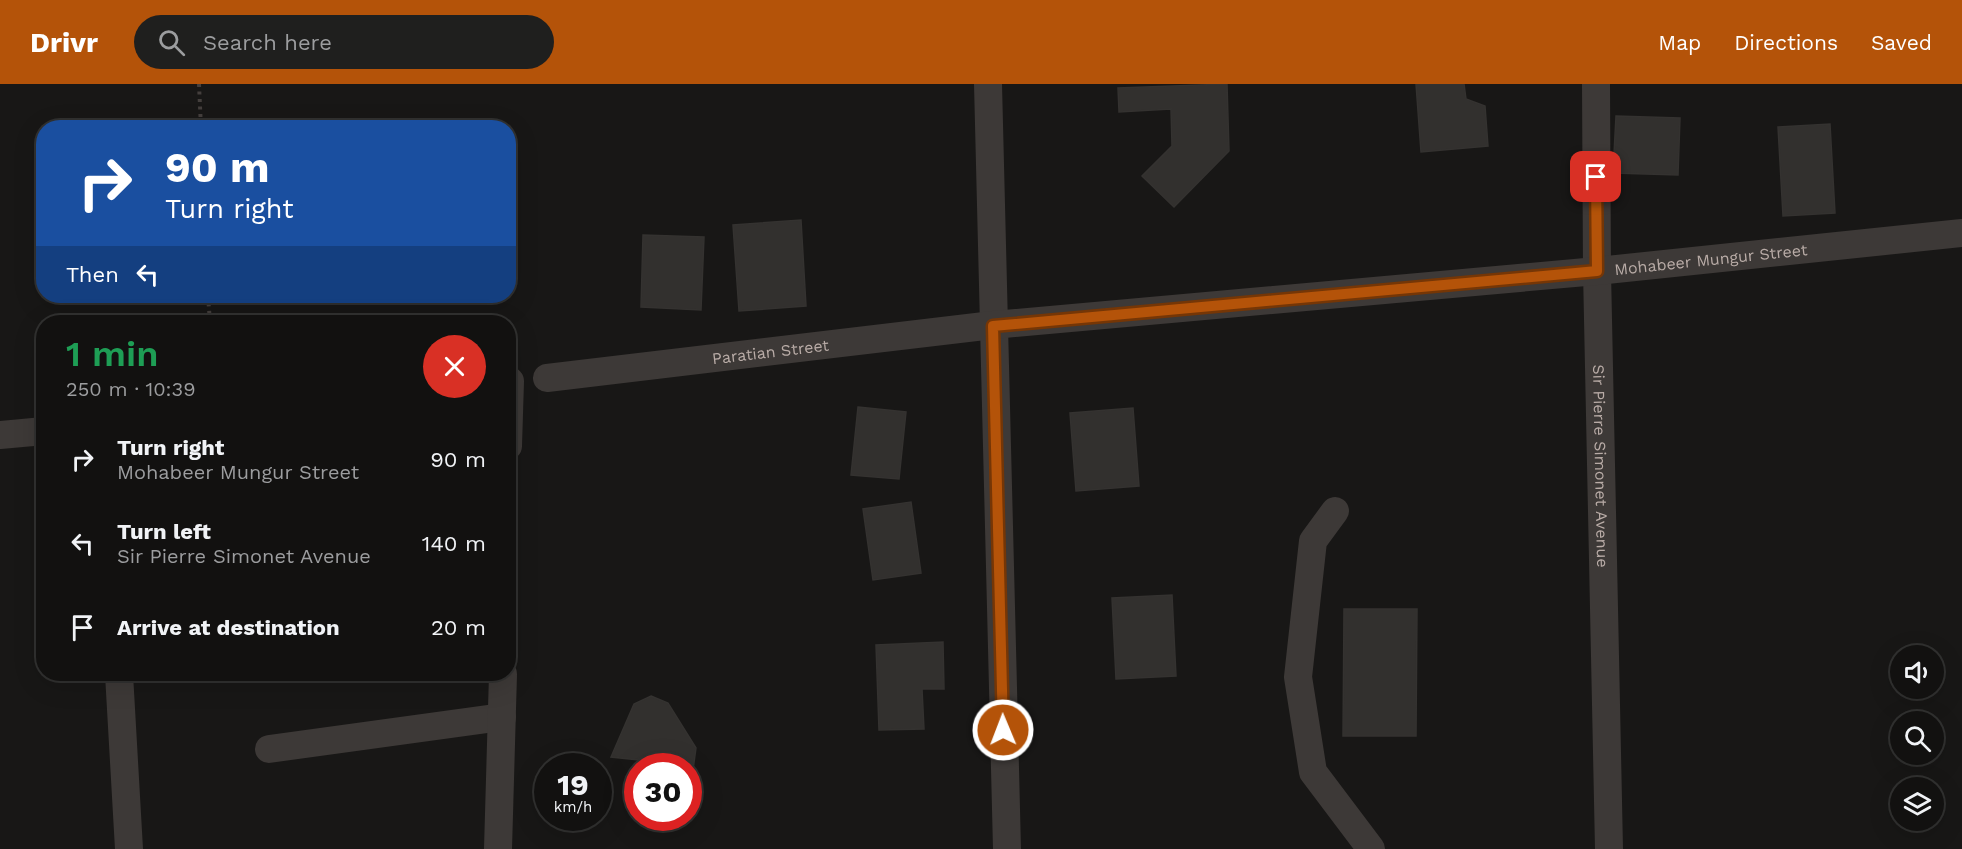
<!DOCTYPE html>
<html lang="en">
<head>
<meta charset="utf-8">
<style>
	:root { --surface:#121110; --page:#1f1f1e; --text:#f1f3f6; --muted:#9c9d9f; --line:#313130; --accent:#b45309 }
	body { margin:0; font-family:"Work Sans",sans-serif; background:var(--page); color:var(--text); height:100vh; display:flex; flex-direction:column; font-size:22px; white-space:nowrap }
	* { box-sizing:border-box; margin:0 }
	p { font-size:20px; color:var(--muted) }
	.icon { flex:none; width:33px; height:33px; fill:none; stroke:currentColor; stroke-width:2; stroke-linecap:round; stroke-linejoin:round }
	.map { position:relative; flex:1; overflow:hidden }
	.drawer { position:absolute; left:36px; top:231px; width:480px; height:366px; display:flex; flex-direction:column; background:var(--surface); border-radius:24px; box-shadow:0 6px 24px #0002,0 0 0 2px var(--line) }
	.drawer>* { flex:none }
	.hud { position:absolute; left:36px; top:36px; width:480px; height:183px; border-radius:24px; box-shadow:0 6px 24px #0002,0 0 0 2px var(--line); background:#1a4fa0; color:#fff; overflow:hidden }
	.buttons { position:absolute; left:1890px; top:561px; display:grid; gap:12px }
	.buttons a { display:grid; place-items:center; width:54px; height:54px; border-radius:50%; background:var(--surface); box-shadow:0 6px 24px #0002,0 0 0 2px var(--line); font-size:30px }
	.speed { position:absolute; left:534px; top:669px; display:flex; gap:12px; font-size:30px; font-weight:700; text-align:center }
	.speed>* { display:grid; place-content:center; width:78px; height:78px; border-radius:50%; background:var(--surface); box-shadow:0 6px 24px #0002,0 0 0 2px var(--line); line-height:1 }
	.speed small { font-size:15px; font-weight:400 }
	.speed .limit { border:9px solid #d22; background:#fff; color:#111 }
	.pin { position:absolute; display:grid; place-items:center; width:51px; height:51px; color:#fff; margin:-26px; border-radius:12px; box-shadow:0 3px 9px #0006 }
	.me { position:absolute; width:66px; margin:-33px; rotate:359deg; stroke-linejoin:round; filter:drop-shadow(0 0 4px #0008) }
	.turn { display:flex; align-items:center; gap:21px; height:126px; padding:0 30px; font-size:27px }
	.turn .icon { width:78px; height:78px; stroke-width:2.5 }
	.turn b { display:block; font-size:42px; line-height:51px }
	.then { display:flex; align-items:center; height:57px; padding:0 30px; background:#0003; gap:12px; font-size:22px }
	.round { display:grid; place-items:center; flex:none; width:63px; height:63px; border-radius:32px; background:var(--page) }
	.head { display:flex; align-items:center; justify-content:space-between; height:102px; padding:0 30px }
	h1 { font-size:36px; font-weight:600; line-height:45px; color:#1e9e55 }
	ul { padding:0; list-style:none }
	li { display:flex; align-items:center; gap:18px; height:84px; padding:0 30px }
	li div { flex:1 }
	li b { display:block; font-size:22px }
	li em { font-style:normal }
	header { display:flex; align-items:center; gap:36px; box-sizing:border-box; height:84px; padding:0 30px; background:var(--accent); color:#fff }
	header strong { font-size:28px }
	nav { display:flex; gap:33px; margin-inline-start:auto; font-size:21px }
	.search { width:420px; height:54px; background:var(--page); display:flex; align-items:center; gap:15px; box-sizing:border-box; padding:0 21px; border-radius:33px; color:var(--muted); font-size:22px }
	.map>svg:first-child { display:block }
	.building { fill:#32302e; stroke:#343230; stroke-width:1.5 }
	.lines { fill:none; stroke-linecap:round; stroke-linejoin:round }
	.path { stroke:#443f3d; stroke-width:4; stroke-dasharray:3 4.5; stroke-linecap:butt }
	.minor { stroke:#3d3937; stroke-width:28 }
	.route-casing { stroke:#753606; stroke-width:15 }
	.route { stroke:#b45309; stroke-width:10 }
	.labels { text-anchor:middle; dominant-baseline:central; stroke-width:6; stroke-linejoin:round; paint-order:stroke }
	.street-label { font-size:16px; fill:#b9aca7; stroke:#131211 }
</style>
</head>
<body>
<header>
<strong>Drivr</strong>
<div class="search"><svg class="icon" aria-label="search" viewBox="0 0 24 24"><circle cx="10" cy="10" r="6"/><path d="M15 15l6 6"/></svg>Search here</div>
<nav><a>Map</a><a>Directions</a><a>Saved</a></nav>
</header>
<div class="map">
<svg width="1962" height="765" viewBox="0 0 1962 765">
	<rect width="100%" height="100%" fill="#181716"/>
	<g class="building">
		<polygon points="1227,0 1229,67 1174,123 1142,92 1172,62 1171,25 1119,28 1118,4"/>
		<polygon points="1416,0 1464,0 1466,15 1485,22 1488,62 1421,68"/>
		<polygon points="1616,32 1680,34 1678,91 1613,89"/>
		<polygon points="1830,40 1835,129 1783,132 1778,43"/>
		<polygon points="801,136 806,222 739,227 733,141"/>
		<polygon points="643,151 704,153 701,226 641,223"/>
		<polygon points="858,323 906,328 899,395 851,391"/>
		<polygon points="1133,324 1139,402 1076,407 1070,329"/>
		<polygon points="911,418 921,489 873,496 863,425"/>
		<polygon points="1172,511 1176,592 1116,595 1112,514"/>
		<polygon points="1344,525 1417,525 1416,652 1343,652"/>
		<polygon points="943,558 944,605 922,605 924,645 879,646 876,561"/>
		<polygon points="651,612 668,619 696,664 688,722 688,682 639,682 639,676 611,673 634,620"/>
		<polygon points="638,691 638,733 632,733"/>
		<polygon points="641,734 687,734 686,739"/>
	</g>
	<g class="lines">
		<g class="path">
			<polyline points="199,0 201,44"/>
			<polyline points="208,212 210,238"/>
		</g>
		<g class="minor">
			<polyline points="988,0 1007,765"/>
			<path id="s1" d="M1596,0L1597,187L1609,765"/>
			<path id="s2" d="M547,294L993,241L1597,187L1962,149"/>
			<polyline points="0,351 44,347"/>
			<polyline points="508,362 510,297"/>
			<polyline points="1335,427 1313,457 1298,593 1313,688 1371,765"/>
			<polyline points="119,590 129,765"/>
			<polyline points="269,665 502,633"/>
			<polyline points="498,765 503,590"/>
		</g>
	</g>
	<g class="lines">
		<g class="route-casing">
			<polyline id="route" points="1003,646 993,242 1597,187 1596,93"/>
		</g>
		<use href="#route" class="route"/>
	</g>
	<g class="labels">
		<g class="street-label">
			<text stroke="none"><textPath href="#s2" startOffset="1170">Mohabeer Mungur Street</textPath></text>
			<text stroke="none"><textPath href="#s2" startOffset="225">Paratian Street</textPath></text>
			<text stroke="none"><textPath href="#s1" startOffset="382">Sir Pierre Simonet Avenue</textPath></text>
		</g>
	</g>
</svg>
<div class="buttons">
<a><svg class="icon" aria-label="sound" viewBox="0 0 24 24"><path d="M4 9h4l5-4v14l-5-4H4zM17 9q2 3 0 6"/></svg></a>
<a><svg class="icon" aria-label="search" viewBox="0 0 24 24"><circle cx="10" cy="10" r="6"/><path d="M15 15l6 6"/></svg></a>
<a><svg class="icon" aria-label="layers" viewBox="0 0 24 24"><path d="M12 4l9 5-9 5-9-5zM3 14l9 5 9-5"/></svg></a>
</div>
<div class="speed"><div>19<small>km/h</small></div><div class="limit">30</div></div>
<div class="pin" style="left:1596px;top:93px;background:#d93025"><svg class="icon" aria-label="arrive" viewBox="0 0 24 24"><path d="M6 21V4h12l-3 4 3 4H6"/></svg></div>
<svg class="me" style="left:1003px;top:646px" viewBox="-20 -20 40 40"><circle r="17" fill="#b45309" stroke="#fff" stroke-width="3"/><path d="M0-11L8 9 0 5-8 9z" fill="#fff"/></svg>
<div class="hud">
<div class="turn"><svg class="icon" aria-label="right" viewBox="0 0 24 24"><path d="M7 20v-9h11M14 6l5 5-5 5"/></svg><div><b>90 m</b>Turn right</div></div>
<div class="then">Then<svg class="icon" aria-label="left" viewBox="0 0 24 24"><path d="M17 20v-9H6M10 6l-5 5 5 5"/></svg></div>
</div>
<section class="drawer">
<div class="head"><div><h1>1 min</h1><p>250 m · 10:39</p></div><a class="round" style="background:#d93025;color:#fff"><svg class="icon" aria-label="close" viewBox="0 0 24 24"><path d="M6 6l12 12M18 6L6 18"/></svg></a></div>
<ul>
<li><svg class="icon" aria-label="right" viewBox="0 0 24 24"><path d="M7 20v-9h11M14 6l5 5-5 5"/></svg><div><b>Turn right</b><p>Mohabeer Mungur Street</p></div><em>90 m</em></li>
<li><svg class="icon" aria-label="left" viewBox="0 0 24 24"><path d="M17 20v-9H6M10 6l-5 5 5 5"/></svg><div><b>Turn left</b><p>Sir Pierre Simonet Avenue</p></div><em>140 m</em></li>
<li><svg class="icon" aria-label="arrive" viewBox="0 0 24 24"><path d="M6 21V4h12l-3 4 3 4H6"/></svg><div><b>Arrive at destination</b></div><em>20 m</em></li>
</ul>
</section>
</div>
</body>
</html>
